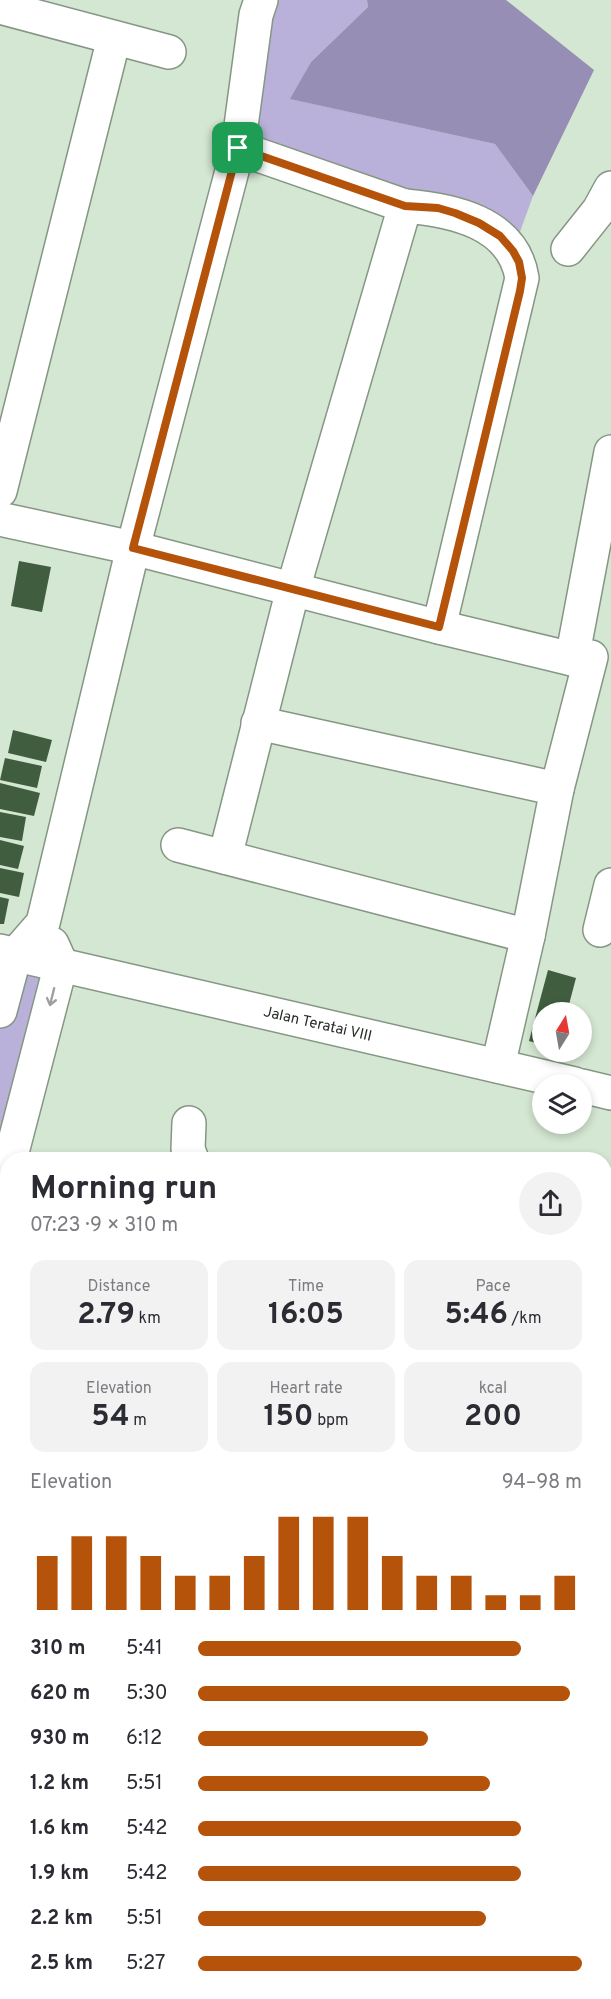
<!DOCTYPE html>
<meta charset="utf-8">
<style>
:root{--surface:#fff;--page:#f2f2f3;--text:#2b2b33;--muted:#7c7c81;--accent:#b45309}
body{margin:0;font-family:Overpass,sans-serif;background:var(--page);color:var(--text);height:100vh;display:flex;flex-direction:column;font-size:22px;white-space:nowrap}
*{box-sizing:border-box;margin:0}
p{font-size:20px;color:var(--muted)}
.icon{flex:none;width:33px;height:33px;fill:none;stroke:currentColor;stroke-width:2;stroke-linecap:round;stroke-linejoin:round}
.map{position:relative;flex:1;overflow:hidden}
.sheet{position:absolute;left:0px;top:1152px;width:612px;height:848px;display:flex;flex-direction:column;background:var(--surface);border-radius:24px 24px 0 0;box-shadow:0 3px 9px #0003}
.sheet>*{flex:none}
.needle{width:39px;rotate:11deg}
.tools{position:absolute;left:532px;top:1002px;display:grid;gap:12px}
.tools a{display:grid;place-items:center;width:60px;height:60px;border-radius:50%;background:var(--surface);box-shadow:0 3px 9px #0003;font-size:30px}
.pin{position:absolute;display:grid;place-items:center;width:51px;height:51px;color:#fff;margin:-26px;border-radius:12px;box-shadow:0 3px 9px #0006}
.round{display:grid;place-items:center;flex:none;width:63px;height:63px;border-radius:32px;background:var(--page)}
.headline{display:flex;align-items:center;justify-content:space-between;height:102px;padding:0 30px}
h1{font-size:33px;font-weight:700;line-height:45px}
.metrics{display:grid;grid-template-columns:repeat(3,1fr);gap:9px;height:102px;padding:6px 30px}
.metrics div{display:grid;align-content:center;border-radius:15px;background:var(--page);text-align:center}
.metrics b{font-size:30px;font-weight:700}
.metrics small{font-size:16px;font-weight:400}
.metrics p{font-size:16px}
.chart{height:168px;padding:12px 30px}
.chart p{display:flex;justify-content:space-between}
.chart svg{width:100%;height:108px;margin-top:6px;stroke:var(--accent);stroke-width:6}
ul{padding:0 30px;list-style:none;font-size:20px}
li{display:grid;grid-template-columns:96px 72px 1fr;align-items:center;height:45px}
li i{height:15px;border-radius:8px;background:var(--accent)}
.map>svg:first-child{display:block}
</style>
<div class="map">
<svg width="611" height="1999" viewBox="0 0 611 1999">
<rect width="100%" height="100%" fill="#d4e7d2"/>
<path fill="#b9b1d9" d="M261 0H367L368 7 311 62 291 99 495 144 533 196 513 251 238 148Z
M15 955 61 964 0 1200V1011Z"/>
<path fill="#968eb5" d="M367 0H506L594 70 533 196 495 144 290 99 311 62 368 7Z"/>
<g fill="none" stroke-linecap="round" stroke-linejoin="round">
<path stroke="#968eb5" stroke-width="54" d="M604 1861 611 1860
M0 1933 8 1932"/>
</g>
<path fill="#405d3f" d="M19 561 51 567 42 612 11 606Z
M13 730 52 740 46 762 8 753Z
M5 758 42 766 37 788 0 780Z
M0 783 40 793 34 816 0 809Z
M0 812 26 817 22 841 0 837Z
M0 840 24 846 18 869 0 865Z
M0 868 24 873 19 897 0 893Z
M0 897 9 899 4 924H0Z
M548 970 576 978 567 1012H543V1045L529 1041Z
M604 1266 611 1268V1314L604 1313Z
M604 1409 611 1411V1461L604 1459Z
M0 1486 8 1488V1498L1 1523Z
M604 1621 611 1622V1680L604 1679Z
M604 1731H611V1771H604Z
M604 1877H608L606 1930H604Z
M611 1989V1999H581L582 1992H604Z"/>
<g fill="none" stroke-linecap="round" stroke-linejoin="round">
<g stroke="#859784" stroke-width="36">
<g id="minor">
<path d="M0 7 169 52"/>
<path d="M238 148 405 206"/>
<path d="M568 249 599 210 611 188"/>
<path d="M0 491 114 38"/>
<path d="M0 519 133 548 439 627 572 659 591 657 557 789 528 936 498 1066"/>
<path d="M572 659 611 452"/>
<path d="M258 723 557 789"/>
<path d="M178 845 528 936"/>
<path d="M225 857 293 589 405 206C452 210 513 222 522 278L439 627"/>
<path d="M600 930 611 885"/>
<path id="s1" d="M0 951 575 1084"/>
<path d="M0 1011 15 955 43 923 133 548 238 148 256 15 261 0"/>
<path d="M582 1086 611 1093"/>
<path d="M189 1123 188 1149 192 1160"/>
<path d="M10 1160 61 964 52 944"/>
<path d="M0 1200 8 1171"/>
<path d="M604 1246 611 1247"/>
<path d="M0 1347 8 1349"/>
<path d="M604 1381 611 1382"/>
<path d="M0 1430 8 1432"/>
<path d="M604 1532 611 1534"/>
<path d="M604 1689 611 1690"/>
<path d="M604 1978H611"/>
<path d="M176 1999 235 1992"/>
<path d="M356 1999 358 1992"/>
</g>
</g>
<g stroke="#859784" stroke-width="36">
<path id="tertiary" d="M604 1803 611 1801
M0 1868H8"/>
</g>
<use href="#minor" stroke="#fff" stroke-width="33"/>
<use href="#tertiary" stroke="#fff" stroke-width="33"/>
</g>
<defs><path id="oneway-shaft" d="M-6 0H5M1.5-3L5.5 0L1.5 3" fill="none" stroke-width="1.6" stroke-linecap="round" stroke-linejoin="round" transform="scale(1.5)"/></defs>
<use stroke="#9da09d" href="#oneway-shaft" transform="translate(52 997) rotate(104)"/>
<g fill="none" stroke-linecap="round" stroke-linejoin="round">
<g stroke="#fff" stroke-width="12">
<path id="route" d="M238 148 405 206 438 208 455 213 479 223 500 236 513 251 519 262 522 278 520 291 439 627 133 548Z"/>
</g>
<use href="#route" stroke="#b45309" stroke-width="8"/>
</g>
<g text-anchor="middle" dominant-baseline="central" stroke-width="6" stroke-linejoin="round" paint-order="stroke">
<g font-size="15" fill="#262d25" stroke="#fff">
<text stroke="none"><textPath href="#s1" startOffset="326">Jalan Teratai VIII</textPath></text>
</g>
</g>
</svg>
<div class="tools">
<a><svg class="needle" viewBox="-14 -14 28 28"><path d="M0-13l5 13h-10z" fill="#e53935"/><path d="M0 13l5-13h-10z" fill="#7c7c81"/></svg></a>
<a><svg class="icon" aria-label="layers" viewBox="0 0 24 24"><path d="M12 4l9 5-9 5-9-5zM3 14l9 5 9-5"/></svg></a>
</div>
<div class="pin" style="left:238px;top:148px;background:#1e9e55"><svg class="icon" aria-label="arrive" viewBox="0 0 24 24"><path d="M6 21V4h12l-3 4 3 4H6"/></svg></div>
<section class="sheet">
<div class="headline"><div><h1>Morning run</h1><p>07:23 · 9 × 310 m</p></div><a class="round"><svg class="icon" aria-label="share" viewBox="0 0 24 24"><path d="M12 15V3M7 8l5-5 5 5M5 13v7h14v-7"/></svg></a></div>
<div class="metrics">
<div><p>Distance</p><b>2.79<small> km</small></b></div>
<div><p>Time</p><b>16:05</b></div>
<div><p>Pace</p><b>5:46<small> /km</small></b></div>
</div>
<div class="metrics">
<div><p>Elevation</p><b>54<small> m</small></b></div>
<div><p>Heart rate</p><b>150<small> bpm</small></b></div>
<div><p>kcal</p><b>200</b></div>
</div>
<div class="chart"><p><span>Elevation</span>94–98 m</p>
<svg viewBox="0 0 160 44" preserveAspectRatio="none"><path d="M5 44V22M15 44V14M25 44V14M35 44V22M45 44V30M55 44V30M65 44V22M75 44V6M85 44V6M95 44V6M105 44V22M115 44V30M125 44V30M135 44V38M145 44V38M155 44V30"/></svg>
</div>
<ul>
<li><b>310 m</b>5:41<i style="width:84%"></i></li>
<li><b>620 m</b>5:30<i style="width:97%"></i></li>
<li><b>930 m</b>6:12<i style="width:60%"></i></li>
<li><b>1.2 km</b>5:51<i style="width:76%"></i></li>
<li><b>1.6 km</b>5:42<i style="width:84%"></i></li>
<li><b>1.9 km</b>5:42<i style="width:84%"></i></li>
<li><b>2.2 km</b>5:51<i style="width:75%"></i></li>
<li><b>2.5 km</b>5:27<i style="width:100%"></i></li>
</ul>
</section>
</div>
